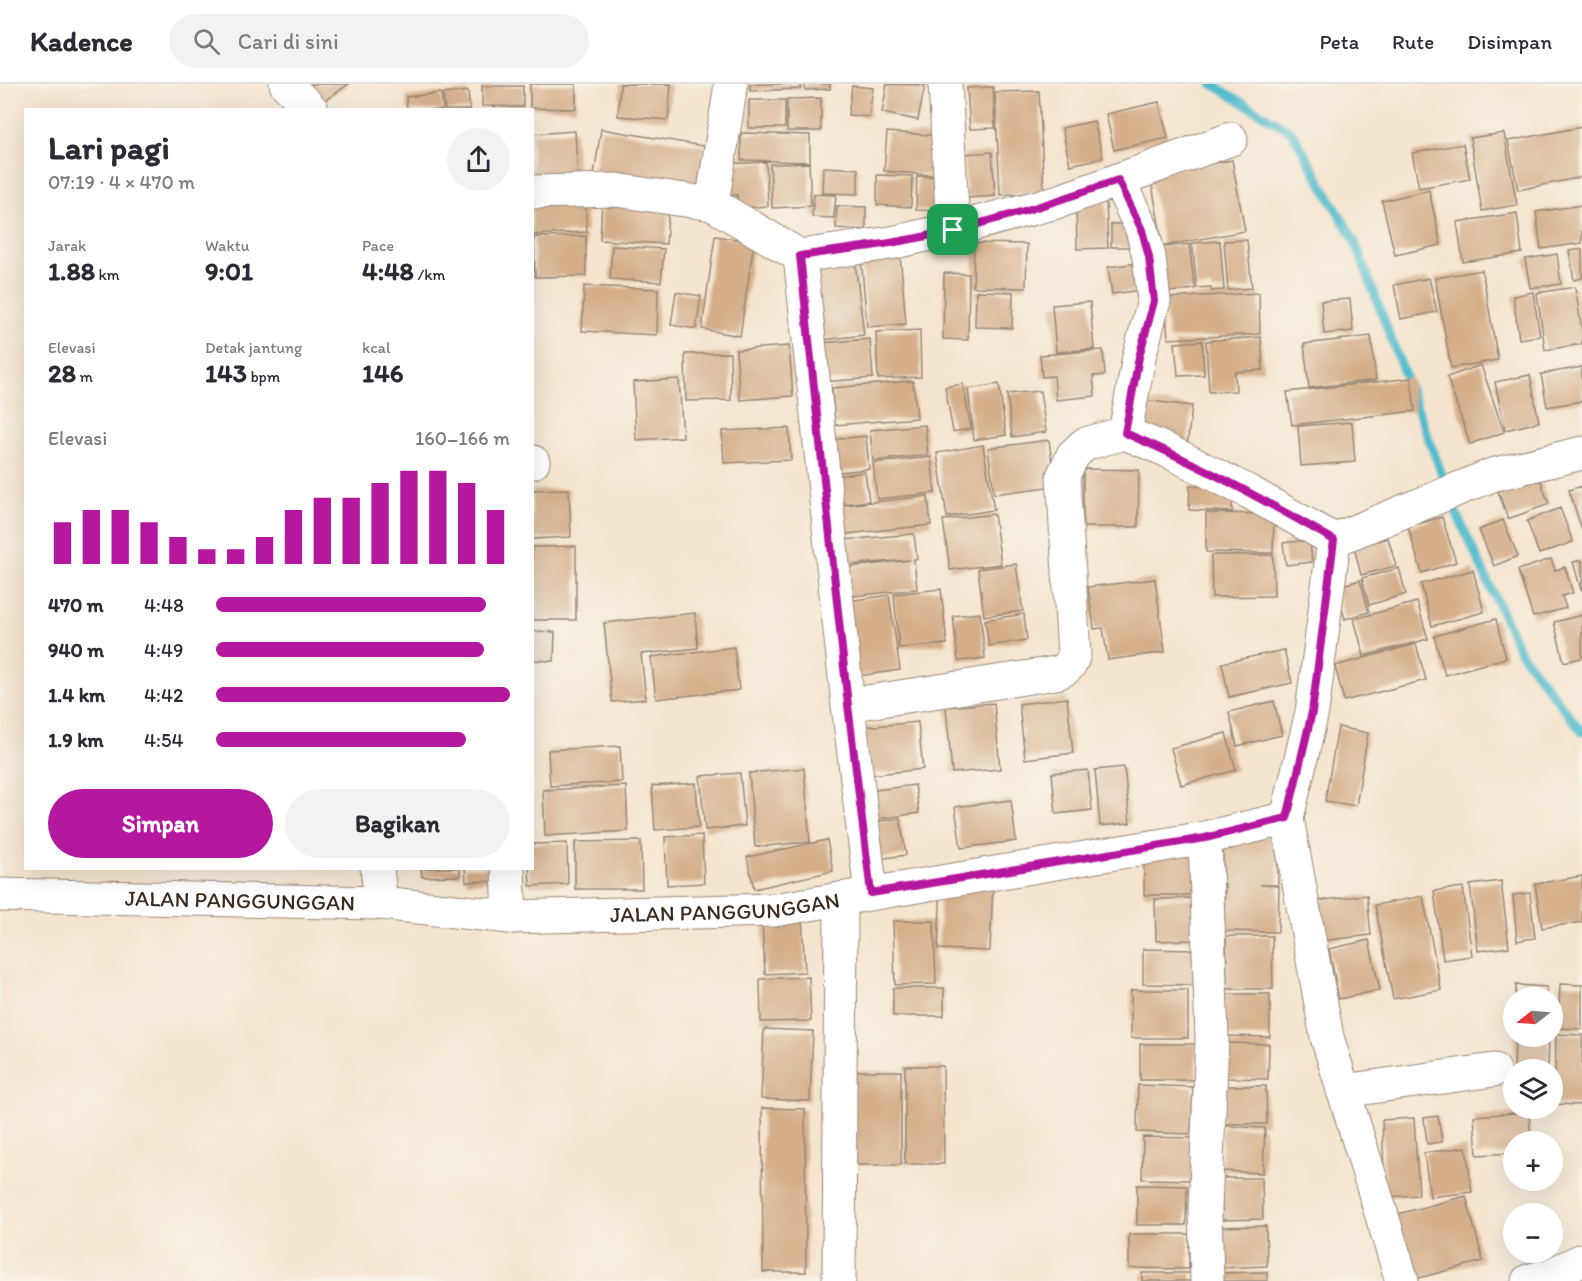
<!DOCTYPE html>
<html lang="id">
<meta charset="utf-8">
<style>
:root{--surface:#fff;--page:#f2f2f3;--text:#2b2b33;--muted:#7c7c81;--line:#e1e1e2;--accent:#b5179e}
body{margin:0;font-family:Itim,sans-serif;background:var(--page);color:var(--text);height:100vh;display:flex;flex-direction:column;font-size:22px;white-space:nowrap}
*{box-sizing:border-box;margin:0}
p{font-size:20px;color:var(--muted)}
.icon{flex:none;width:33px;height:33px;fill:none;stroke:currentColor;stroke-width:2;stroke-linecap:round;stroke-linejoin:round}
.map{position:relative;flex:1;overflow:hidden}
.details{position:absolute;left:24px;top:24px;width:510px;height:762px;display:flex;flex-direction:column;background:var(--surface);border-radius:0px;box-shadow:0 6px 24px #0002}
.details>*{flex:none}
.needle{width:39px;rotate:253deg}
.fabs{position:absolute;left:1503px;top:903px;display:grid;gap:12px}
.fabs a{display:grid;place-items:center;width:60px;height:60px;border-radius:50%;background:var(--surface);box-shadow:0 6px 24px #0002;font-size:30px}
.pin{position:absolute;display:grid;place-items:center;width:51px;height:51px;color:#fff;margin:-26px;border-radius:12px;box-shadow:0 3px 9px #0006}
.round{display:grid;place-items:center;flex:none;width:63px;height:63px;border-radius:32px;background:var(--page)}
.head{display:flex;align-items:center;justify-content:space-between;height:102px;padding:0 24px}
h1{font-size:33px;font-weight:800;line-height:45px}
.metrics{display:grid;grid-template-columns:repeat(3,1fr);gap:9px;height:102px;padding:6px 24px}
.metrics div{display:grid;align-content:center}
.metrics b{font-size:26px;font-weight:800}
.metrics small{font-size:16px;font-weight:400}
.metrics p{font-size:16px}
.chart{height:168px;padding:12px 24px}
.chart p{display:flex;justify-content:space-between}
.chart svg{width:100%;height:108px;margin-top:6px;stroke:var(--accent);stroke-width:6}
.primary-button{display:flex;gap:12px;margin-top:auto;padding:12px 24px}
.primary-button a{flex:1;height:69px;border-radius:36px;background:var(--accent);color:#fff;font-size:24px;font-weight:800;line-height:69px;text-align:center}
.primary-button a+a{background:var(--page);color:var(--text)}
ul{padding:0 24px;list-style:none;font-size:20px}
li{display:grid;grid-template-columns:96px 72px 1fr;align-items:center;height:45px}
li i{height:15px;border-radius:8px;background:var(--accent)}
header{display:flex;align-items:center;gap:36px;box-sizing:border-box;height:84px;padding:0 30px;background:var(--surface);border-bottom:2px solid var(--line)}
header strong{font-size:28px}
nav{display:flex;gap:33px;margin-inline-start:auto;font-size:21px}
.search{width:420px;height:54px;background:var(--page);display:flex;align-items:center;gap:15px;box-sizing:border-box;padding:0 21px;border-radius:33px;color:var(--muted);font-size:22px}
.map>svg:first-child{display:block}
</style>
<header>
<strong>Kadence</strong>
<div class="search"><svg class="icon" aria-label="search" viewBox="0 0 24 24"><circle cx="10" cy="10" r="6"/><path d="M15 15l6 6"/></svg>Cari di sini</div>
<nav><a>Peta</a><a>Rute</a><a>Disimpan</a></nav>
</header>
<div class="map">
<svg width="1582" height="1197" viewBox="0 0 1582 1197">
<rect width="100%" height="100%" fill="#f7f3e8"/>
<filter id="ink" filterUnits="userSpaceOnUse"><feTurbulence type="fractalNoise" baseFrequency=".0167" numOctaves="2"/><feDisplacementMap in="SourceGraphic" scale="12" xChannelSelector="R" yChannelSelector="G"/><feConvolveMatrix kernelMatrix="1 2 1 2 8 2 1 2 1" color-interpolation-filters="sRGB"/></filter>
<filter id="wash" filterUnits="userSpaceOnUse"><feTurbulence type="fractalNoise" baseFrequency=".008" numOctaves="4" result="noise"/><feDisplacementMap in="SourceGraphic" scale="24" xChannelSelector="R" yChannelSelector="G"/><feGaussianBlur stdDeviation="1.35" result="paint"/><feColorMatrix in="noise" values="0 0 0 0 0 0 0 0 0 0 0 0 0 0 0 0 0 1.4 0 .05"/><feComposite in="paint" operator="in"/></filter>
<g filter="url(#wash)">
<rect width="100%" height="100%" fill="#f5e4ce"/>
<g fill="none" stroke-linecap="round" stroke-linejoin="round">
<path stroke="#50bbcc" stroke-width="9" d="M1212 0 1292 48 1355 158 1456 428 1520 568 1582 648"/>
</g>
<g id="blocks">
<path fill="#d5af8a" d="M304 0H349L318 21Z
M530 0H576V25L530 24Z
M620 0H671L668 36 618 32Z
M750 0H801V5L750 7Z
M805 0H830V5L805 6Z
M887 0 925 1 918 36 882 29Z
M482 2H523V23L482 22Z
M852 2 873 4 869 33 848 31Z
M993 3 995 44 970 45 967 4Z
M468 7 470 26H445L443 10Z
M1039 7 1044 109 1000 111 995 8Z
M441 9 443 26H407L406 13Z
M821 14V47H787V15Z
M749 16H785V44H749Z
M1159 18 1168 54 1114 66 1106 30Z
M1094 37 1103 74 1070 81 1062 44Z
M1582 43V93L1518 106 1508 57Z
M601 45 704 62 697 108 594 91Z
M575 47 578 98 532 101V50Z
M887 48 944 52 941 92 884 87Z
M741 49 810 51V78L741 76Z
M1504 49 1517 121 1482 127 1470 54Z
M1463 60 1470 95 1419 104 1412 69Z
M992 68 995 112 967 114 963 70Z
M1232 76 1245 147 1163 162 1150 90Z
M766 78 768 122 738 124 737 111 723 112 722 80Z
M809 79 811 122 772 124 770 80Z
M823 83 858 85V110L822 109Z
M877 91 912 92 911 123 877 121Z
M917 92 942 93 941 127 916 126Z
M1429 106 1441 161 1395 171 1382 117Z
M814 110 836 111 834 134 812 133Z
M585 113 587 148 532 151V115Z
M602 116 669 120 666 160 600 156Z
M1106 118 1108 164 1077 165 1076 119Z
M1582 121V159L1541 165 1536 128Z
M837 122 866 123V146L836 144Z
M1517 129 1522 169 1463 178 1457 138Z
M1137 139V163H1111V140Z
M586 152V192L535 193 534 153Z
M715 152 754 158 740 252 702 245Z
M1247 156 1252 204 1228 206 1224 157Z
M1220 157 1224 206 1211 207V203L1197 204 1192 159Z
M974 159 1027 160 1026 204 973 203Z
M1189 160 1195 205 1161 209 1155 164Z
M612 162 664 165 661 198 610 195Z
M1582 165V194L1574 196 1569 167Z
M900 169 906 240 867 243 861 172Z
M1557 170 1561 200 1530 204 1525 175Z
M855 177 864 251 822 256 813 182Z
M1139 179 1142 206 1112 210 1108 183Z
M1482 186 1498 276 1451 284 1435 194Z
M944 189 969 190 968 256 943 255Z
M1429 194 1437 228 1401 235 1394 201Z
M584 202 658 205 657 251 582 247Z
M1575 203 1582 247V260L1545 266 1537 209Z
M976 207 1013 208 1012 244 975 243Z
M676 208 701 212 696 245 671 241Z
M1533 208 1540 252 1519 255 1513 212Z
M1259 209 1260 250 1168 255 1165 214Z
M1350 215 1353 247 1324 250 1321 217Z
M1090 218 1094 265 1056 268 1052 221Z
M920 246 921 293 878 295 876 248Z
M1371 252 1376 296 1309 304 1304 260Z
M1261 253 1263 286 1235 288 1236 307 1209 308 1206 257Z
M870 255 873 294 822 298 820 259Z
M1202 257 1204 291 1178 292 1175 259Z
M789 262 793 312 740 316 736 266Z
M1103 266 1105 291 1093 292 1095 312 1056 316 1054 292 1042 293 1040 271Z
M730 269 731 316 686 317 685 270Z
M1481 281 1504 348 1470 360 1447 293Z
M1582 283V317L1547 323 1541 290Z
M1530 291 1539 338 1505 346 1495 298Z
M1411 294 1415 327 1292 341 1287 308Z
M679 295 683 353 636 356 633 298Z
M913 297 917 334 835 341 832 304Z
M963 300 971 345 953 348 945 303Z
M999 300 1006 351 974 356 968 305Z
M1040 307 1046 348 1012 353 1007 310Z
M1143 316 1192 322 1187 362 1140 348Z
M1352 338 1355 378 1301 382 1298 342Z
M925 341 928 371 873 377 870 346Z
M789 344 791 376 724 379 722 347Z
M866 352 869 385 830 389 827 356Z
M1049 356 1055 402 994 410 988 364Z
M983 361 994 426 947 433 937 369Z
M931 373 935 409 877 415 873 379Z
M1083 385 1139 386 1138 443H1083Z
M865 388 869 417 833 421 829 393Z
M1539 392 1549 420 1508 435 1498 407Z
M1190 402 1232 404V428L1189 426Z
M1582 402V446L1569 406Z
M569 405 571 453 532 455V406Z
M928 412 931 441 837 451 835 422Z
M1560 424 1573 458 1539 470 1527 437Z
M1206 429 1274 430 1273 469 1206 468Z
M994 430 1001 480 950 486 943 436Z
M1442 433 1456 478 1422 489 1408 443Z
M1503 436 1518 472 1494 482 1479 446Z
M914 450 917 475H914L917 505 845 513 841 484 910 476 846 481 844 456Z
M1388 454 1396 482 1361 491 1354 463Z
M1310 456 1312 478 1286 481 1283 459Z
M576 462V536H532V463Z
M1211 471H1273L1274 512 1212 513Z
M1551 475 1555 486 1565 483 1573 509 1562 512 1566 524 1533 533 1518 486Z
M1582 476V506H1581L1573 478Z
M1016 480 1023 527 984 532 978 485Z
M1399 484 1406 510 1369 521 1362 494Z
M1473 486 1484 528 1432 542 1421 500Z
M1155 495 1165 568 1108 576 1103 544 1094 545 1088 503Z
M1360 496 1369 528 1345 535 1336 503Z
M941 505 947 560 899 564 894 510Z
M889 511 900 586 852 593 841 518Z
M1417 518 1428 555 1364 572 1354 535Z
M695 529 698 564 641 570 646 615 612 618 604 539Z
M980 529 985 574 958 577 953 532Z
M1024 530 1027 556 989 562 985 536Z
M1582 531V574L1564 578 1554 538Z
M1496 535 1506 574 1445 591 1434 552Z
M532 547 555 548 554 577 532 576Z
M1416 560 1426 596 1344 617 1335 582Z
M734 563 739 606 656 615 651 573Z
M1284 566 1292 599 1229 613 1222 579Z
M1067 614 1073 669 1025 675 1019 620Z
M1274 617 1282 651 1237 662 1229 628Z
M994 619 1000 685 952 689 946 623Z
M918 638 923 685 869 691 864 643Z
M1338 643 1368 649 1356 722 1325 717Z
M1226 649 1236 686 1181 701 1171 664Z
M620 662 622 698 550 702 548 666Z
M1124 683 1130 739 1100 742 1095 686Z
M804 684 810 758 755 763 749 689Z
M1088 686 1092 726 1056 730 1052 689Z
M740 689 745 742 705 746 700 692Z
M696 699 699 743 655 746 652 702Z
M915 701 919 729 863 737 859 708Z
M626 702 628 747 545 752 543 706Z
M1011 716 1016 757 961 764 955 723Z
M900 734 906 771 872 776 867 739Z
M702 751 704 799 667 801 665 753Z
M1223 752H1277L1278 801H1260L1279 802 1278 848 1223 847 1225 800H1223Z
M827 756 833 787 754 805 747 773Z
M641 757 642 805H575V758Z
M567 759 568 800 530 802 529 784H532V760Z
M1144 766H1202V811H1144Z
M421 784H460V792L422 793Z
M465 784H501L502 797 466 798Z
M1582 792V838L1542 844 1535 800Z
M1501 797 1509 863 1478 867 1470 801Z
M941 800 993 802 990 867 938 865Z
M1463 803 1472 872 1443 876 1434 807Z
M1530 809 1535 854 1517 857 1513 811Z
M1367 811 1371 851 1312 858 1307 818Z
M1423 812 1441 906 1393 915 1375 821Z
M1193 814 1195 856 1156 857 1155 815Z
M802 835 805 888 765 890 762 837Z
M893 837H934L936 900 895 901Z
M1226 852H1272L1273 905H1227Z
M1369 856 1380 906 1339 915 1329 865Z
M1143 865 1196 866 1195 901 1143 900Z
M809 893 811 937 761 938 760 895Z
M1560 900 1582 901V945L1558 944Z
M1516 901 1547 903 1546 914H1516Z
M893 904H944V932H893Z
M1131 906H1188V954H1131Z
M1224 910H1270V953L1224 952Z
M764 945 813 947 810 1017 761 1015Z
M1556 950 1582 951V1021L1554 1020Z
M1515 952 1549 953 1548 986H1514Z
M1227 959 1269 960 1268 995 1226 994Z
M1140 960H1196V996H1140Z
M905 982H943L944 1080H905Z
M850 987H901V1081H850Z
M1138 1001 1193 1003 1191 1050 1137 1048Z
M1221 1002H1266L1267 1040H1222Z
M762 1024 805 1025 806 1188H763Z
M1529 1028 1531 1058H1514V1069L1477 1071 1474 1032Z
M1438 1032 1442 1058 1427 1060 1424 1034Z
M1414 1034 1419 1111 1385 1113 1382 1036Z
M1222 1042 1265 1044 1263 1089 1221 1087Z
M1143 1053 1194 1054 1193 1096 1142 1095Z
M1466 1063 1472 1108 1430 1113 1424 1069Z
M1222 1094H1262L1263 1135 1222 1136Z
M1137 1101 1187 1102 1186 1141H1137Z
M1466 1112 1483 1177 1411 1196 1394 1131Z
M1266 1142 1267 1182 1221 1184 1219 1143Z
M1129 1150H1189V1185L1129 1184Z
M1267 1188V1197H1218L1217 1189Z
M1142 1189H1191V1197H1142Z"/>
</g>
</g>
<g filter="url(#ink)">
<use href="#blocks" fill-opacity="0" stroke="#988776" stroke-width="1.5"/>
<g fill="none" stroke-linecap="round" stroke-linejoin="round">
<g stroke="#988776" stroke-width="35">
<g id="minor">
<path d="M286 0 312 26"/>
<path d="M731 0 712 120 800 172 848 621 871 809"/>
<path d="M945 0 953 146"/>
<path d="M1118 96 1142 145 1149 173 1154 217 1139 273 1125 349"/>
<path d="M532 108 616 106 712 120"/>
<path d="M800 172 891 159 962 143 1060 117 1231 55"/>
<path d="M532 378H533"/>
<path d="M848 621 1056 589C1066 586 1071 582 1074 570L1063 392 1073 371 1085 360 1125 349 1166 366 1249 408 1334 456"/>
<path d="M1205 754 1212 955 1205 1125 1207 1197"/>
<path d="M377 784 381 819"/>
<path d="M508 784 510 833"/>
<path id="s1" d="M0 811 381 819 510 833 774 826 1205 754 1287 734"/>
<path d="M1343 1007 1494 986"/>
<path d="M839 1197 841 815"/>
<path d="M1402 1197 1327 953 1287 734 1312 628 1334 456 1492 391 1582 369"/>
<path d="M1528 1197 1550 1191 1582 1176"/>
</g>
</g>
<use href="#minor" stroke="#fff" stroke-width="33"/>
</g>
</g>
<g fill="none" stroke-linecap="round" stroke-linejoin="round" filter="url(#ink)">
<g stroke="#fff" stroke-width="12">
<path id="route" d="M1118 96 1142 146 1149 173 1154 217 1139 273 1125 349C1197 379 1266 417 1334 456L1312 628 1287 734 1205 754 871 809 848 621 800 172C830 167 860 164 890 159 968 146 1044 122 1118 96Z"/>
</g>
<use href="#route" stroke="#b5179e" stroke-width="8"/>
</g>
<g text-anchor="middle" dominant-baseline="central" stroke-width="6" stroke-linejoin="round" paint-order="stroke">
<g font-size="22" fill="#3b2a1e" stroke="#f7f3e8">
<text stroke="none"><textPath href="#s1" startOffset="240">JALAN PANGGUNGGAN</textPath></text>
<text stroke="none"><textPath href="#s1" startOffset="726">JALAN PANGGUNGGAN</textPath></text>
</g>
</g>
</svg>
<div class="fabs">
<a><svg class="needle" viewBox="-14 -14 28 28"><path d="M0-13l5 13h-10z" fill="#e53935"/><path d="M0 13l5-13h-10z" fill="#7c7c81"/></svg></a>
<a><svg class="icon" aria-label="layers" viewBox="0 0 24 24"><path d="M12 4l9 5-9 5-9-5zM3 14l9 5 9-5"/></svg></a>
<a>+</a>
<a>−</a>
</div>
<div class="pin" style="left:953px;top:146px;background:#1e9e55"><svg class="icon" aria-label="arrive" viewBox="0 0 24 24"><path d="M6 21V4h12l-3 4 3 4H6"/></svg></div>
<section class="details">
<div class="head"><div><h1>Lari pagi</h1><p>07:19 · 4 × 470 m</p></div><a class="round"><svg class="icon" aria-label="share" viewBox="0 0 24 24"><path d="M12 15V3M7 8l5-5 5 5M5 13v7h14v-7"/></svg></a></div>
<div class="metrics">
<div><p>Jarak</p><b>1.88<small> km</small></b></div>
<div><p>Waktu</p><b>9:01</b></div>
<div><p>Pace</p><b>4:48<small> /km</small></b></div>
</div>
<div class="metrics">
<div><p>Elevasi</p><b>28<small> m</small></b></div>
<div><p>Detak jantung</p><b>143<small> bpm</small></b></div>
<div><p>kcal</p><b>146</b></div>
</div>
<div class="chart"><p><span>Elevasi</span>160–166 m</p>
<svg viewBox="0 0 160 44" preserveAspectRatio="none"><path d="M5 44V27M15 44V22M25 44V22M35 44V27M45 44V33M55 44V38M65 44V38M75 44V33M85 44V22M95 44V17M105 44V17M115 44V11M125 44V6M135 44V6M145 44V11M155 44V22"/></svg>
</div>
<ul>
<li><b>470 m</b>4:48<i style="width:92%"></i></li>
<li><b>940 m</b>4:49<i style="width:91%"></i></li>
<li><b>1.4 km</b>4:42<i style="width:100%"></i></li>
<li><b>1.9 km</b>4:54<i style="width:85%"></i></li>
</ul>
<div class="primary-button"><a>Simpan</a><a>Bagikan</a></div>
</section>
</div>
